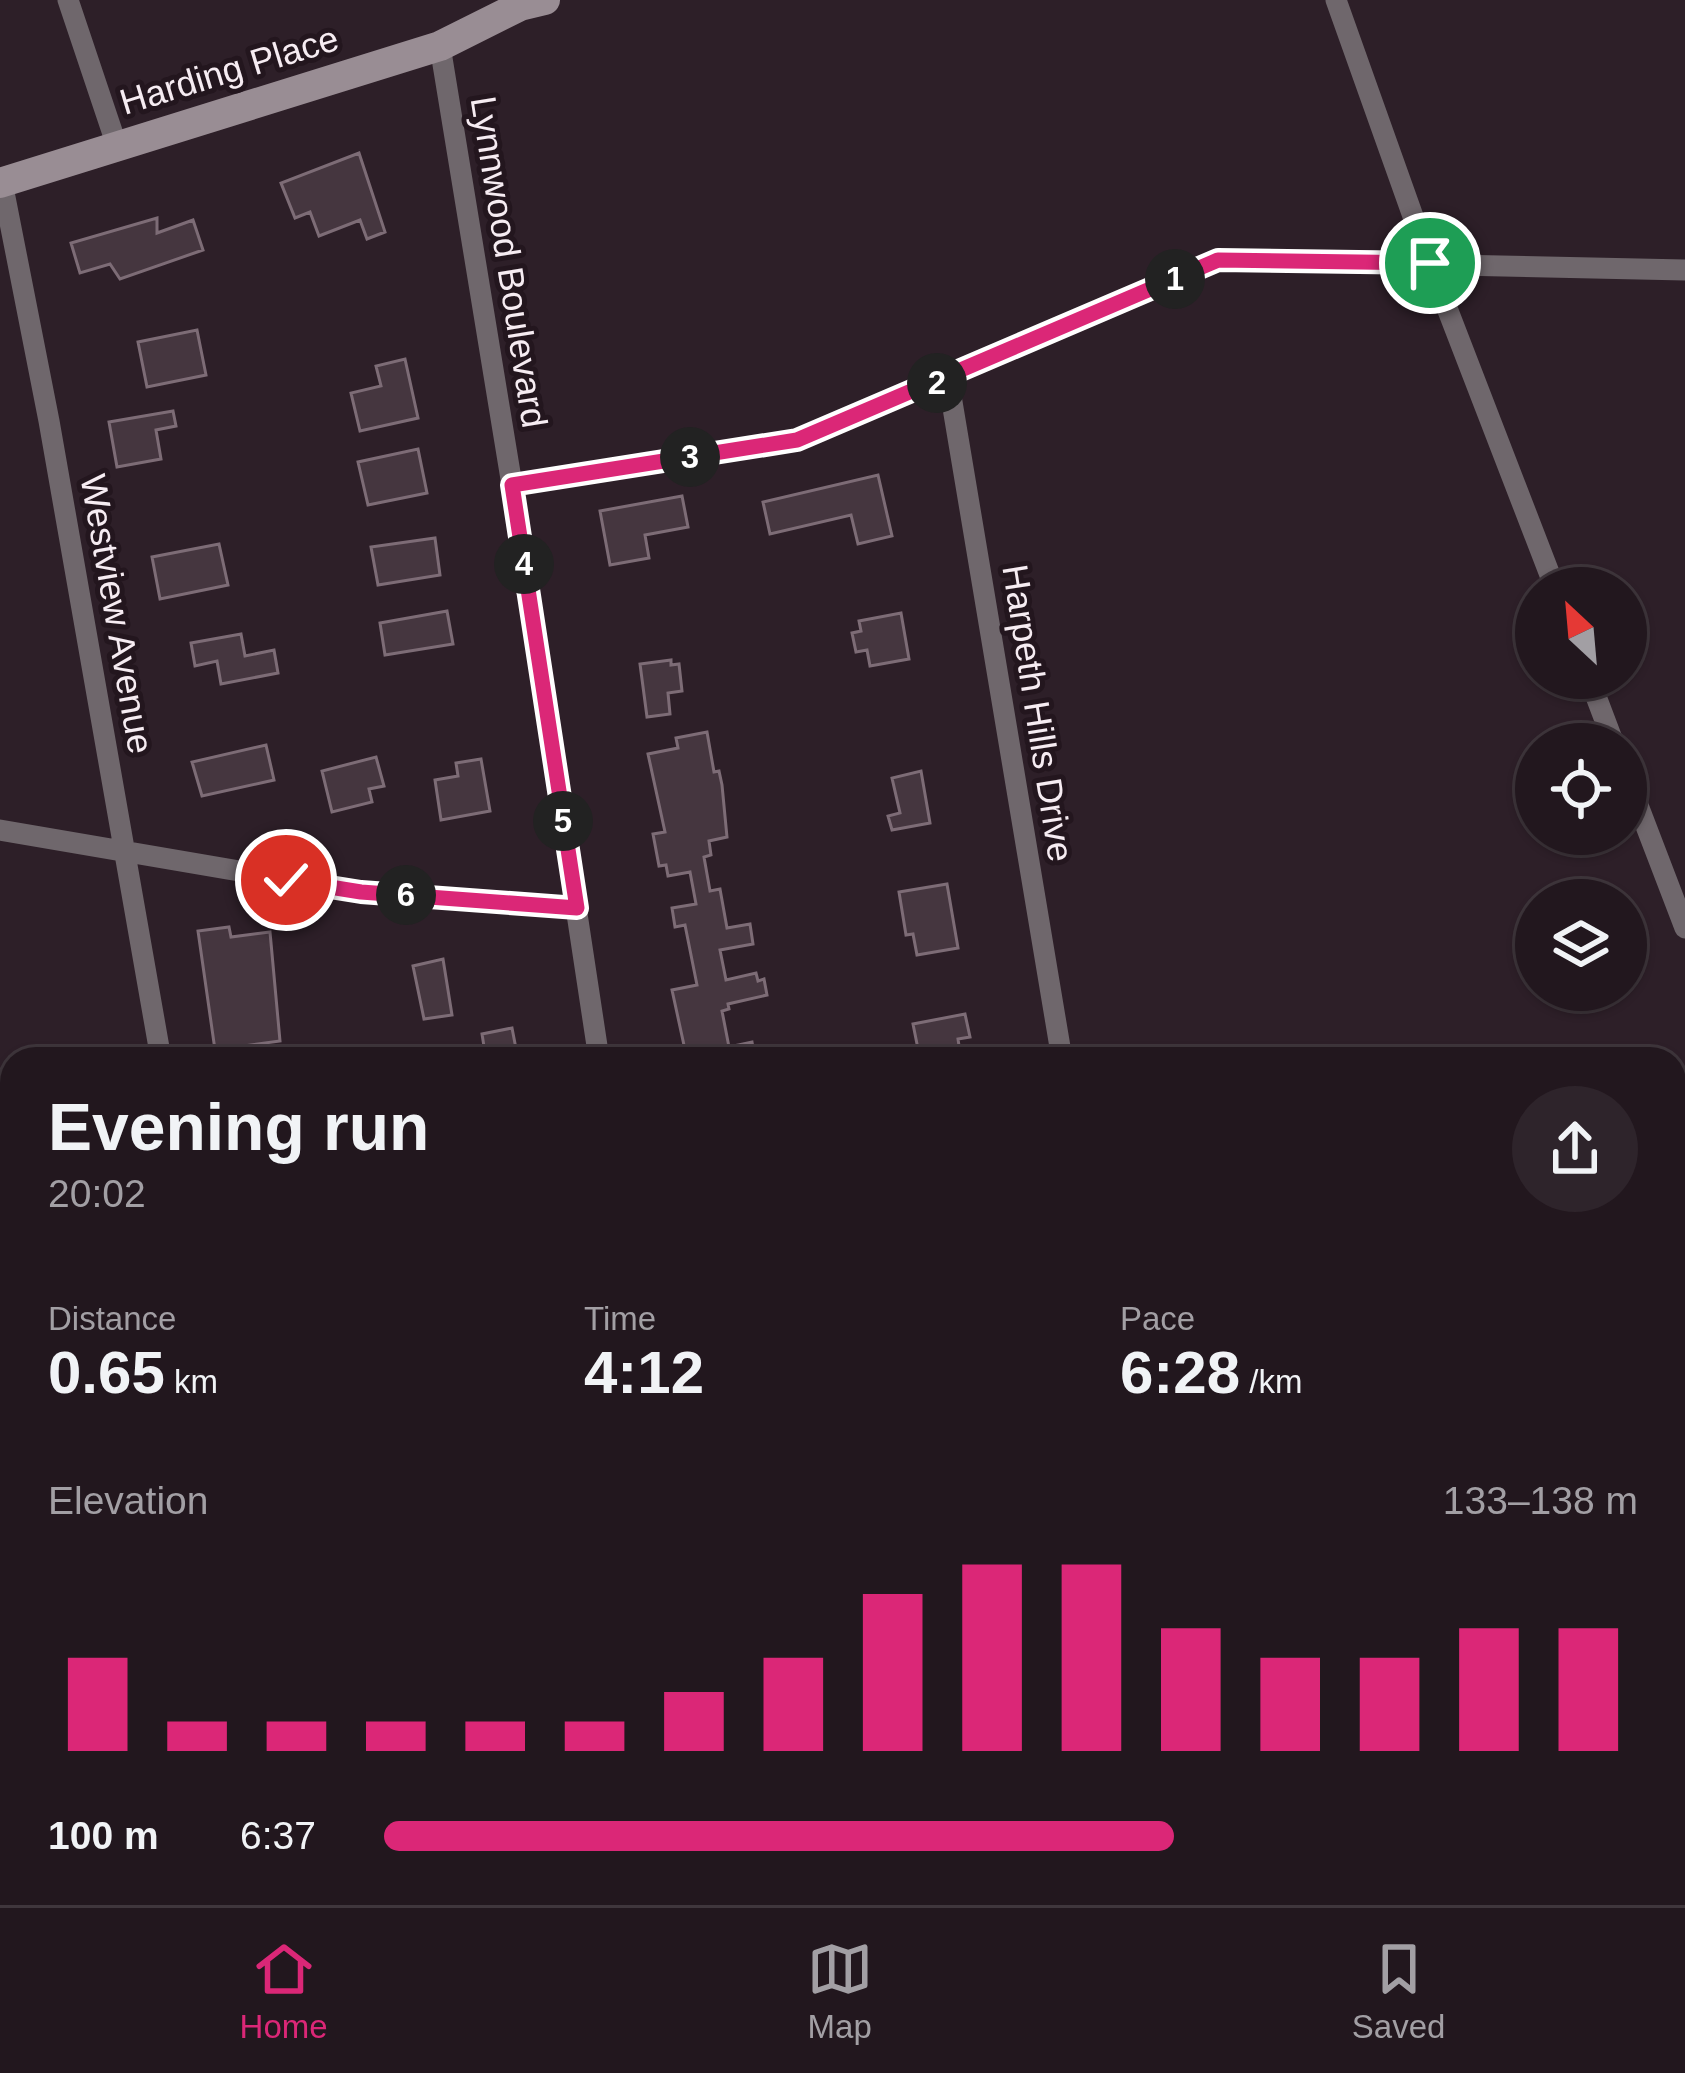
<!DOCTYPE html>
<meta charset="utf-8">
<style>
:root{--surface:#22171e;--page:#2e242b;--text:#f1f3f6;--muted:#a29fa4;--line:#3f363c;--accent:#db2777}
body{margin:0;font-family:Arial,sans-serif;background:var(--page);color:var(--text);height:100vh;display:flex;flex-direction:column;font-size:45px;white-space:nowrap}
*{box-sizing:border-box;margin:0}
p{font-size:39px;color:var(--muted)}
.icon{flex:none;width:66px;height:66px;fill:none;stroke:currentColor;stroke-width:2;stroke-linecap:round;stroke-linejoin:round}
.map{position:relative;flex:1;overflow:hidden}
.drawer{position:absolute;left:0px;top:1047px;width:1686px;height:858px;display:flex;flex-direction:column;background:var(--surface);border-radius:36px 36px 0 0;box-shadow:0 3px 9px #0004,0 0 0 3px var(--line)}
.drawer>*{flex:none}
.needle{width:78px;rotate:334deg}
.buttons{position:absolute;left:1515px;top:567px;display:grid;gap:24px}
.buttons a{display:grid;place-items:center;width:132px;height:132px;border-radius:50%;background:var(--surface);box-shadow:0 3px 9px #0004,0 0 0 3px var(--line);font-size:60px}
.pin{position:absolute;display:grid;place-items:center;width:102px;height:102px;color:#fff;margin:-51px;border:6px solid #fff;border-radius:50%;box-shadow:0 3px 12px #0007}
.km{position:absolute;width:60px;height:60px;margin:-30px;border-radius:50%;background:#222;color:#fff;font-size:33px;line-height:60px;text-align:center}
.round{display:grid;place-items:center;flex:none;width:126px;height:126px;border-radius:63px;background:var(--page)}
.head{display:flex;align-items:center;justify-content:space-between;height:204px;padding:0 48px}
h1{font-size:66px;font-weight:700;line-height:90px}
.stats{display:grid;grid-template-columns:repeat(3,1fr);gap:18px;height:204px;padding:12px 48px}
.stats div{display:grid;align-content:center}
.stats b{font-size:60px;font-weight:700}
.stats small{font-size:33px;font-weight:400}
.stats p{font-size:33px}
.chart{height:336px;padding:24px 48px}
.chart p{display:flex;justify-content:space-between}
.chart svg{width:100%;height:216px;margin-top:12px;stroke:var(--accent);stroke-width:6}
ul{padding:0 48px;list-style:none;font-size:39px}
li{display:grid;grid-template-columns:192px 144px 1fr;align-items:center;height:90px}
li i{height:30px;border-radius:15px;background:var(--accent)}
.menu{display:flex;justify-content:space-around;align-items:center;height:168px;border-top:3px solid var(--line);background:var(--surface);font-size:33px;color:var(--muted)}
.menu a{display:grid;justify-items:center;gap:6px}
.menu .selected{color:var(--accent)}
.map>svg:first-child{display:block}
</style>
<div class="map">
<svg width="1685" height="1905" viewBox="0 0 1685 1905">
<rect width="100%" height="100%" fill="#2d1f28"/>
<path fill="#45363f" stroke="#7d6c76" stroke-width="3" d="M359 153 385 232 367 239 360 220 319 236 310 212 295 218 281 183Z
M157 218V233L193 220 203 250 120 279 110 264 80 273 71 243Z
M197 330 206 375 147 387 138 342Z
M405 359 418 418 360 431 351 393 381 386 376 366Z
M173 411 176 426 156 430 161 459 117 467 109 422Z
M418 449 427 493 368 505 358 462Z
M878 475 892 536 858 544 851 515 770 534 763 502Z
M682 496 688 527 645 535 649 558 610 565 600 511Z
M435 538 440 575 378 585 371 547Z
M219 544 228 585 160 599 152 557Z
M447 611 453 644 385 655 380 623Z
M901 613 909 659 870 666 867 650 856 652 852 633 861 631 859 621Z
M241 634 245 656 274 650 278 673 221 684 217 661 195 666 191 643Z
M671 660V665L679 664 682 691 668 693 670 714 647 717 640 664Z
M707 732 714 772 719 771 722 785 727 837 709 841 711 855 704 857 710 891 720 889 727 928 750 924 753 944 720 950 726 980 756 973 758 981 764 979 767 995 728 1004 729 1009 722 1011 729 1047 752 1042 755 1059H687L672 990 697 985 685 925 675 927 672 908 696 904 690 872 668 876 666 865 659 866 653 834 665 832 648 754 678 748 676 738Z
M266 745 274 780 202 796 192 762Z
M376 757 384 786 369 789 372 802 332 812 322 771Z
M481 759 490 811 441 820 435 780 458 776 456 763Z
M921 771 930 823 892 830 888 816 900 813 892 778Z
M947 884 958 948 917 955 913 934 906 935 899 892Z
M229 927 231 937 270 932 280 1041 215 1050 198 931Z
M443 959 452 1015 424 1019 413 966Z
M965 1014 970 1037 958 1039 961 1059H920L913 1024Z
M512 1028 518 1059H486L482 1034Z"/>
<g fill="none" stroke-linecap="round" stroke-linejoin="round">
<path stroke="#6f676c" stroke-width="21" d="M68 0 117 146
M1336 0 1430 264 1555 588
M440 46 512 485 599 1059
M2 182 49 421 161 1059
M948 378 1062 1059
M512 485 797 440 1218 260 1685 270
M1589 678 1614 744
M1626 774 1685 928
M0 830 361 892 577 908
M0 1325 12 1327
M296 1893 298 1905
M729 1893 731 1905
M1201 1893 1203 1905"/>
<path stroke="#998d94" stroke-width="30" d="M0 183 440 46 520 6 545 0"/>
</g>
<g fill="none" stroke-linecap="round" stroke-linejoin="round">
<g stroke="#fff" stroke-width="24">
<path id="route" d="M286 880 361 892 577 908 512 485 797 440 1218 260 1430 263"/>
</g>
<use href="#route" stroke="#db2777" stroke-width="15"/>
</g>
<g text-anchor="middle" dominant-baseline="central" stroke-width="10" stroke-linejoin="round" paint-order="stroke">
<g font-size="36" fill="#f6ecf2" stroke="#23161e">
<text transform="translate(229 70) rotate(-17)">Harding Place</text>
<text transform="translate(509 262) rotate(81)">Lynnwood Boulevard</text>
<text transform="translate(117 614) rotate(80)">Westview Avenue</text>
<text transform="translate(1038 713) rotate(81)">Harpeth Hills Drive</text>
</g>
</g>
</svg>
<div class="buttons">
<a><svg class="needle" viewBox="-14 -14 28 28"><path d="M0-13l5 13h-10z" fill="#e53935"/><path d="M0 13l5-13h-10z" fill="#a29fa4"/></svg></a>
<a><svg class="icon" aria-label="locate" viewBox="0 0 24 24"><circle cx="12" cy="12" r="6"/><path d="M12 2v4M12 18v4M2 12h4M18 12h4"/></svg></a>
<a><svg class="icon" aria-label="layers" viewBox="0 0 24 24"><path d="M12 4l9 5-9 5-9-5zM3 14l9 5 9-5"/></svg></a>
</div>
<div class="pin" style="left:1430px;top:263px;background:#1e9e55"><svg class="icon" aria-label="arrive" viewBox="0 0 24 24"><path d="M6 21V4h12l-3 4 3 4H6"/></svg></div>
<div class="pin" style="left:286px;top:880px;background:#d93025"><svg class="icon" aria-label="check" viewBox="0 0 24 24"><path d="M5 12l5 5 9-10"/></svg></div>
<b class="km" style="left:1175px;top:279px">1</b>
<b class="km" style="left:937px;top:383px">2</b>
<b class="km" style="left:690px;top:457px">3</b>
<b class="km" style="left:524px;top:564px">4</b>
<b class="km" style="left:563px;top:821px">5</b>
<b class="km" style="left:406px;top:895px">6</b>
<section class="drawer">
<div class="head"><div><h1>Evening run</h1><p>20:02</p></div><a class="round"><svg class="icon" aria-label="share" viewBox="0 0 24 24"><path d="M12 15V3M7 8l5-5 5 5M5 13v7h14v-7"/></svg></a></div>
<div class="stats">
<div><p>Distance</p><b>0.65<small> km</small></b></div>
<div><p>Time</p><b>4:12</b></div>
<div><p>Pace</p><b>6:28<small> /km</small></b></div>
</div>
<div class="chart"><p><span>Elevation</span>133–138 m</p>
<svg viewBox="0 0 160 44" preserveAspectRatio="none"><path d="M5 44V25M15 44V38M25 44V38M35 44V38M45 44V38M55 44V38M65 44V32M75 44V25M85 44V12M95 44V6M105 44V6M115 44V19M125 44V25M135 44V25M145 44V19M155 44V19"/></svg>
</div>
<ul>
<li><b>100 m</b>6:37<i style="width:63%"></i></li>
</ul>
</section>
</div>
<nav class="menu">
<a class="selected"><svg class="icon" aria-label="home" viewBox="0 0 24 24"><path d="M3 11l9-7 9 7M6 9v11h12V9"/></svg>Home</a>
<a><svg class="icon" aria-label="map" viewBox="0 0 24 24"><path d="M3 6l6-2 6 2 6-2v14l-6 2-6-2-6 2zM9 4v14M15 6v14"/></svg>Map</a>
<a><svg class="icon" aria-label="saved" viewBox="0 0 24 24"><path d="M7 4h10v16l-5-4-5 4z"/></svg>Saved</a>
</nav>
